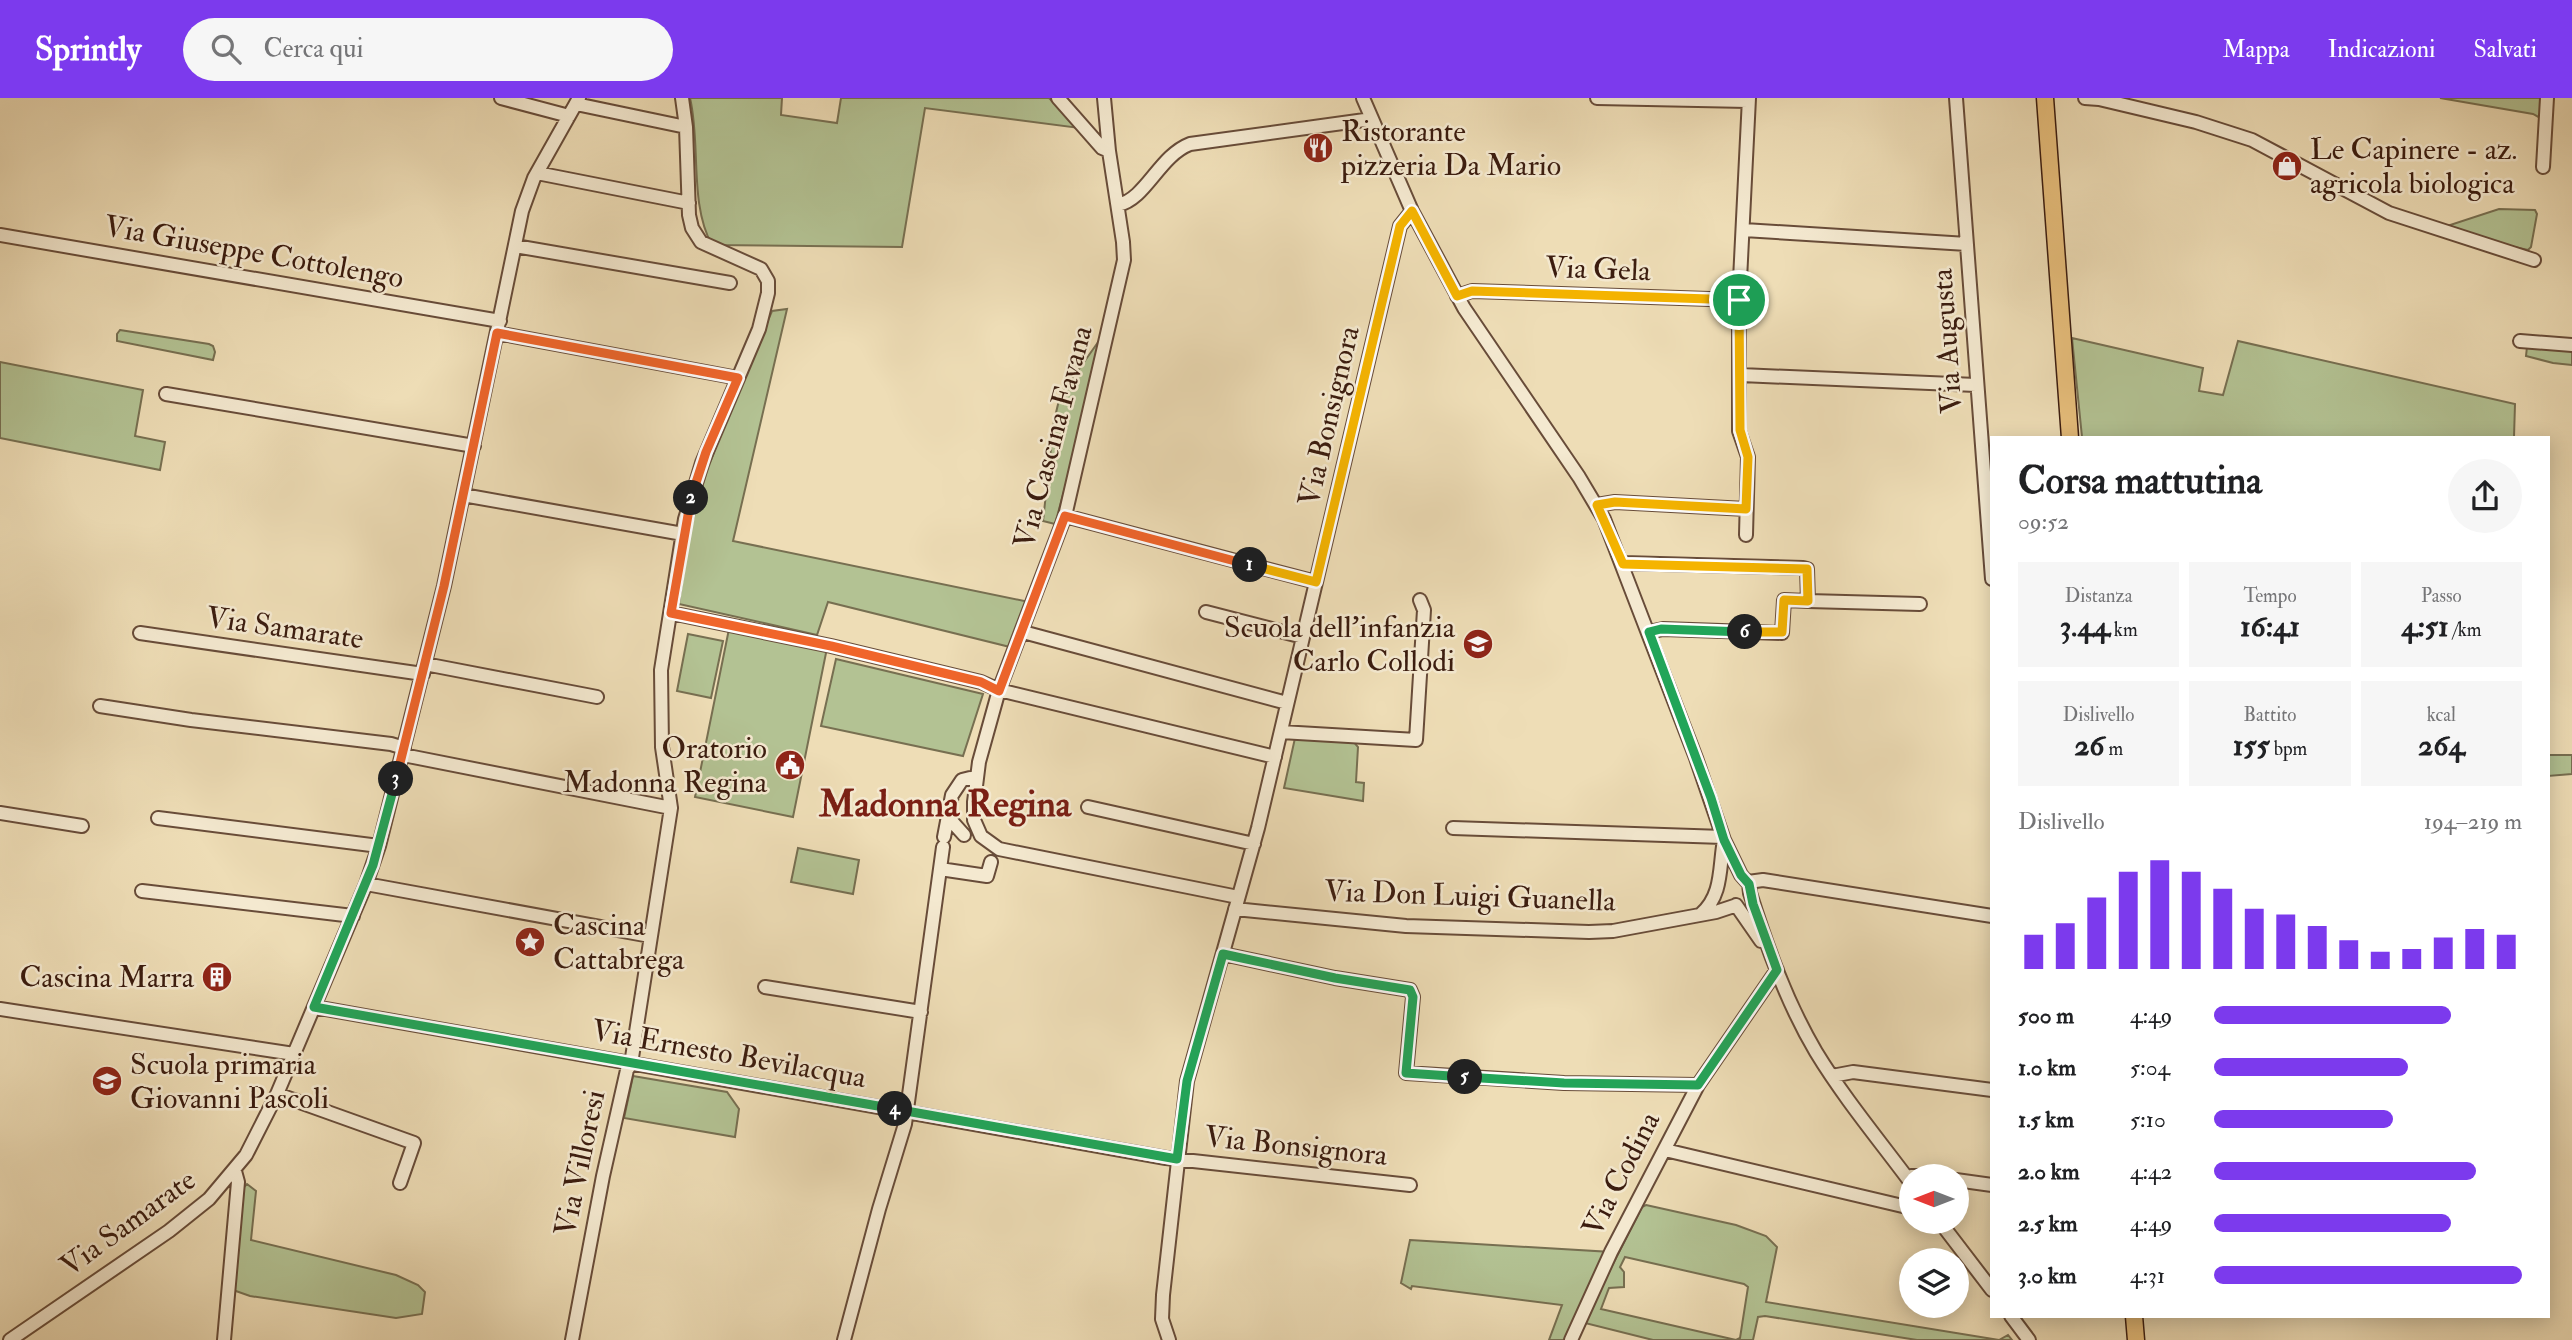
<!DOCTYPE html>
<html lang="it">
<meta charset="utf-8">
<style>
:root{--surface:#fff;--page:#f6f6f6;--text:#202124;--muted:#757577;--accent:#7c3aed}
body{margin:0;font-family:"IM FELL Double Pica",serif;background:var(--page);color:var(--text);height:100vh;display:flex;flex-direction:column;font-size:26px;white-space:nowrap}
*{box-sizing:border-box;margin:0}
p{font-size:23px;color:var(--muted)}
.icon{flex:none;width:38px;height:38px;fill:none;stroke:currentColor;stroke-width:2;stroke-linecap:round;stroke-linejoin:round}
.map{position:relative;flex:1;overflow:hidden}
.drawer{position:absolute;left:1990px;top:338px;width:560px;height:882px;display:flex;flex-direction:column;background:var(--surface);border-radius:0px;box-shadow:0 4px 18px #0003}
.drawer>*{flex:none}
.needle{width:46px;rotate:270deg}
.buttons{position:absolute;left:1899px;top:1066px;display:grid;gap:14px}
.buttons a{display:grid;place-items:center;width:70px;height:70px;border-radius:50%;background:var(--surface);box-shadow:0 4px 18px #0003;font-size:35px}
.pin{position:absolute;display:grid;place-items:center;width:60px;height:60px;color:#fff;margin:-30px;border:4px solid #fff;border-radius:50%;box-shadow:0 2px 7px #0007}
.km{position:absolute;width:35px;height:35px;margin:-18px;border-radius:50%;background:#222;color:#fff;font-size:19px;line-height:35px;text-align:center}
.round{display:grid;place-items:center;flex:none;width:74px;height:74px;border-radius:37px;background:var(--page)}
.headline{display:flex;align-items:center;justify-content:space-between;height:119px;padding:0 28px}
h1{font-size:38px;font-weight:700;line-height:52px}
.figures{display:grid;grid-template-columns:repeat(3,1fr);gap:10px;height:119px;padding:7px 28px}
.figures div{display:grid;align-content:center;border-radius:0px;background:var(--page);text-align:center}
.figures b{font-size:30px;font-weight:700}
.figures small{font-size:19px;font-weight:400}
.figures p{font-size:19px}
.chart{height:196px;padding:14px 28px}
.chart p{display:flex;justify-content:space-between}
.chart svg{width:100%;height:126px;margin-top:7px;stroke:var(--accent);stroke-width:6}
ul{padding:0 28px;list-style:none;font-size:23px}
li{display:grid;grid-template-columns:112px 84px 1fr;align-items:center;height:52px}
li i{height:18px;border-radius:9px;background:var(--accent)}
header{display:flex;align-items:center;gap:42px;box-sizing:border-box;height:98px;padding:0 35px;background:var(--accent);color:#fff}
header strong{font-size:33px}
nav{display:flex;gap:38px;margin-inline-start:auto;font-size:24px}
.search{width:490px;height:63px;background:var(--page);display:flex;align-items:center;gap:18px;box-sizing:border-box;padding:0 24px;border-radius:38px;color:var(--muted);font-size:26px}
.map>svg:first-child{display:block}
</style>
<header>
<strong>Sprintly</strong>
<div class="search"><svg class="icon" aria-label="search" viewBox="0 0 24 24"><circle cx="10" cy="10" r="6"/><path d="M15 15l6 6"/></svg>Cerca qui</div>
<nav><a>Mappa</a><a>Indicazioni</a><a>Salvati</a></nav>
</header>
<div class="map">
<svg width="2572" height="1242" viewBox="0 0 2572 1242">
<rect width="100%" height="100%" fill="#eeddb6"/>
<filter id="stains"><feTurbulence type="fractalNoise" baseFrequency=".00286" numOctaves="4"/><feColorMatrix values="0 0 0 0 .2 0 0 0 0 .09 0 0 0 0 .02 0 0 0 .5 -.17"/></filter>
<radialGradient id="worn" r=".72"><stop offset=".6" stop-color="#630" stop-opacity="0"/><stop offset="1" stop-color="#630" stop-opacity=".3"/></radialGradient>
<path fill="#b3c293" stroke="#776f51" stroke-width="2" fill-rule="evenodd" d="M690 0H782L781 17 837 25 841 0H1049L1079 30 925 10 902 149 712 147C689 106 701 46 690 0Z
M2440 0H2542V21L2533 16Z
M2499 111 2535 112 2537 116 2531 149 2528 152 2456 136 2444 129Z
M787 211 733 443 1029 504 1010 549 828 504 817 537 679 506C686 402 732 308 772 213Z
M120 232 209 246 213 248 215 254 213 262 117 243V236Z
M1101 240 1075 353 1055 426 1043 423 1054 323 1060 298Z
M2072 240 2203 270 2199 293 2223 297 2238 243 2515 306 2514 339H2082Z
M2527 249 2572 251V267L2553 265 2526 258Z
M0 264 143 292 135 338 165 344 160 372 0 340Z
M729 531 827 550 793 719 695 699Z
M688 536 723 543 711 600 677 593Z
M836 561 983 596 963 658 821 628Z
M1295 640 1353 643 1358 649 1356 684 1364 685 1363 703 1284 690Z
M2548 657H2572V676L2548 678Z
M798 750 859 762 853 796 791 784Z
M633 978 727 994 739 1011 735 1039 624 1020Z
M247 1086 256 1093 251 1142 396 1177 418 1187 425 1194 422 1216 396 1220 250 1198 233 1192 243 1090Z
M1646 1107 1736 1127 1766 1138 1777 1149 1766 1204 1999 1242 2008 1237 2012 1242H1917L1765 1218 1758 1219 1753 1242H1653L1585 1225V1221L1642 1109ZM1625 1159 1744 1186 1748 1189 1740 1240 1736 1242 1601 1211 1609 1190 1624 1189V1174L1620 1169Z
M1410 1142 1611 1154 1571 1242H1549L1562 1207 1412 1188 1411 1191 1401 1185Z"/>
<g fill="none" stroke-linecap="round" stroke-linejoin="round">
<g stroke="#684c39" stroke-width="16">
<path id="minor" d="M501 0 569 18
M1058 0 1102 50 1109 53
M1104 0 1109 53 1123 144 1124 162 1065 418 999 592 979 664 974 704V722L981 738 999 751 1238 799
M1363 0 1412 113 1464 210 1579 379 1604 421 1696 660 1724 742 1741 777 1749 786 1750 795C1767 849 1787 905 1816 954 1844 1000 1879 1042 1911 1085
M1597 0 1748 3
M1956 0 1992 481
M2085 0 2099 1 2196 24 2252 42 2389 115 2534 162
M576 6 686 29
M2543 69 2547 0
M537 75 689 105
M1118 107C1146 101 1159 58 1190 46L1372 21
M1744 132 1967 146
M0 137 500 223
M515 148 730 185
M1457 198 1472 193 1739 202
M497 235 738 280
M2520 243 2572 247
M1741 277 1976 287
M166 296 474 348
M463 397 683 436
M1597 407 1615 404 1746 411
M1065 418 1316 484
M1746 437 1748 359 1739 333V202L1749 0
M1623 465 1803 470 1807 471 1808 503 1920 506
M1206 514 1303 539
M671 515 831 548 981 584 999 592 1275 659
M1023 534 1287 605
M1649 534 1663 531 1782 535 1784 502 1808 503
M140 535 423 576
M425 566 597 599
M100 608 191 622 391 646 404 650
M1281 634 1416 642 1424 512 1420 502
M403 657 671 710
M1088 709 1254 746
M0 715 82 728
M947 718 964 737
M158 720 379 748
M1453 730 1723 739
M944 739 952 697 962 682 970 680
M940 771 987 778 991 764
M1748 784 1763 782 1992 818
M366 786 650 838
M142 793 353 818
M1736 807 1761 843
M1235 811 1406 828 1589 834 1613 833 1716 814 1734 808
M1701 816C1723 797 1719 769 1724 742
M1223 856 1335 880 1410 892 1413 899 1406 975 1564 985 1698 987
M765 889 921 914
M314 909 1166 1060 1410 1087
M0 911 294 956
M1832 978 1853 974 1992 992
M277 996 414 1045 400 1085
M1665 1052 1911 1110
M1911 1078H1927
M1956 1082 1992 1087
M1940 1124 1992 1192
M2011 1218 2029 1242
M10 1242 169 1133 209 1101 246 1057 277 996 366 786 379 748 444 488 522 113 534 80 579 0
M224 1242 238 1084 235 1073
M572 1242 603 1078 627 972 631 966 671 710 662 649 661 572 685 421 702 365 759 231 768 195V183L761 171 701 144 692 130 689 117 686 29 682 0
M844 1242 879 1111 905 1026 943 749
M1169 1242 1162 1221 1163 1197 1187 983 1258 730 1400 128 1412 113
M1571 1242 1611 1154 1698 987 1777 872"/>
</g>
<g stroke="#3b1c0f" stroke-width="19">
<path id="major" d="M2045 0 2070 340
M2134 1218 2136 1242"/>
</g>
<use href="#minor" stroke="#f4e9d0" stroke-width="12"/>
<use href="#major" stroke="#e7be7b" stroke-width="16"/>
</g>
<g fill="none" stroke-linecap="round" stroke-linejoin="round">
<g stroke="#fff" stroke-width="14">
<path id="split-1" d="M1250 467 1316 484 1400 128 1412 113 1457 198 1472 193 1739 202"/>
</g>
<g stroke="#fff" stroke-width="14">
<path id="split-2" d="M691 400 671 515 831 548 981 584 999 593 1065 418 1250 467"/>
</g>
<g stroke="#fff" stroke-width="14">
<path id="split-3" d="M396 681 444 488 497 235 738 280 706 354 691 400"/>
</g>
<g stroke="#fff" stroke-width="14">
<path id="split-4" d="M396 681 373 767 314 909 895 1011"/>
</g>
<g stroke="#fff" stroke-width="14">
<path id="split-5" d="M895 1011 1177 1061 1187 983 1223 856 1335 880 1410 892 1413 899 1406 975 1465 979"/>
</g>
<g stroke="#fff" stroke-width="14">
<path id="split-6" d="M1465 979 1564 985 1698 987 1777 872 1753 806 1749 786 1741 777 1724 742 1711 700 1649 534 1661 531 1745 534"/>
</g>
<g stroke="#fff" stroke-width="14">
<path id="split-7" d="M1739 202 1740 332 1748 359 1746 411 1615 404 1597 407 1623 466 1807 471 1808 503 1784 502 1782 534H1745"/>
</g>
<use href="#split-1" stroke="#f5b400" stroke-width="9"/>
<use href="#split-2" stroke="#f0652b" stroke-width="9"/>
<use href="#split-3" stroke="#f0652b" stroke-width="9"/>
<use href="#split-4" stroke="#22a559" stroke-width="9"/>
<use href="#split-5" stroke="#22a559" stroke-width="9"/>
<use href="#split-6" stroke="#22a559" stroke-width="9"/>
<use href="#split-7" stroke="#f5b400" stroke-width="9"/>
</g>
<defs>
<g id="restaurant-disc" transform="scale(1.575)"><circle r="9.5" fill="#8f2418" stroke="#f4e9d0"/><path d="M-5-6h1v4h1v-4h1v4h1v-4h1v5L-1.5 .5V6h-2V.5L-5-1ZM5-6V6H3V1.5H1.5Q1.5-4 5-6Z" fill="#fff"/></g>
<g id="shop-disc" transform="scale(1.575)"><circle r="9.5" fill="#8f2418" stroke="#f4e9d0"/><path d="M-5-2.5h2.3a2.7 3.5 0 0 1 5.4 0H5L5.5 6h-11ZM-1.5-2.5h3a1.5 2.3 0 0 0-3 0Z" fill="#fff"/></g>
<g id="school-disc" transform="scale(1.575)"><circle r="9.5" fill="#8f2418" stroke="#f4e9d0"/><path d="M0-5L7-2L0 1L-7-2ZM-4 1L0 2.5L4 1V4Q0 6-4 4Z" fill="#fff"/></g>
<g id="civic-disc" transform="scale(1.575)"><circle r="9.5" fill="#8f2418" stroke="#f4e9d0"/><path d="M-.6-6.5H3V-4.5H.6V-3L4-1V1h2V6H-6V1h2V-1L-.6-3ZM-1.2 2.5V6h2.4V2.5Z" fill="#fff"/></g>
<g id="sight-disc" transform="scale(1.575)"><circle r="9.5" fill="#8f2418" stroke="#f4e9d0"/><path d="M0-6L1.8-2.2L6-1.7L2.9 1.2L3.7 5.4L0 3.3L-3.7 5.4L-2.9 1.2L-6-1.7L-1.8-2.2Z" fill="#fff"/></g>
<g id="building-disc" transform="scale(1.575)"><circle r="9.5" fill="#8f2418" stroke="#f4e9d0"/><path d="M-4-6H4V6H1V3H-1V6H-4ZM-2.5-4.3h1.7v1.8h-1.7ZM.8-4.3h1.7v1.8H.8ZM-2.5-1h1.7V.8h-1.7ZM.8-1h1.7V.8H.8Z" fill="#fff"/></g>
</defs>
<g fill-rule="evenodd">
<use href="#restaurant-disc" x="1318" y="50"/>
<use href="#shop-disc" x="2287" y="68"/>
<use href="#school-disc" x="1478" y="546"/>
<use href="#civic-disc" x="790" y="667"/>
<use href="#sight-disc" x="530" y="844"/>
<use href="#building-disc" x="217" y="879"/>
<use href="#school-disc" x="107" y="983"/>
</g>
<g text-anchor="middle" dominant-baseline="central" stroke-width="5" stroke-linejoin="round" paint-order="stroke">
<g font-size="30" fill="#3b1c0f" stroke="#f4e9d0" text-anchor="start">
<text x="1341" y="33">Ristorante<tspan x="1341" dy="34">pizzeria Da Mario</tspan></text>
<text x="2310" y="51">Le Capinere - az.<tspan x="2310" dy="34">agricola biologica</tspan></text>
<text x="1455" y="529" text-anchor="end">Scuola dell'infanzia<tspan x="1455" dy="34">Carlo Collodi</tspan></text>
<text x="767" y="650" text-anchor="end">Oratorio<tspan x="767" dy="34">Madonna Regina</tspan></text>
<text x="553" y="827">Cascina<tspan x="553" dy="34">Cattabrega</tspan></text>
<text x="194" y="879" text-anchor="end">Cascina Marra</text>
<text x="130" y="966">Scuola primaria<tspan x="130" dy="34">Giovanni Pascoli</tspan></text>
</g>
<g font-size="30" fill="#3b1c0f" stroke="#f4e9d0">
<text transform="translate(254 154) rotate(10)">Via Giuseppe Cottolengo</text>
<text transform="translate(1598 171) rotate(2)">Via Gela</text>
<text transform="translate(1947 243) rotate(-94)">Via Augusta</text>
<text transform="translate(1329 318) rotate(-77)">Via Bonsignora</text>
<text transform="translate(1053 339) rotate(-75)">Via Cascina Favana</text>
<text transform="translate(285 530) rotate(8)">Via Samarate</text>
<text transform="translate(1470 798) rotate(2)">Via Don Luigi Guanella</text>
<text transform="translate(729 956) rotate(10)">Via Ernesto Bevilacqua</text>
<text transform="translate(1296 1048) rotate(6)">Via Bonsignora</text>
<text transform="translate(580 1065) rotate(-78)">Via Villoresi</text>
<text transform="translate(1621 1076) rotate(-63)">Via Codina</text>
<text transform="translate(128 1125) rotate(-36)">Via Samarate</text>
</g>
<g font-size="37" font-weight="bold" fill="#7a1f14" stroke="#f4e9d0">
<text x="945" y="706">Madonna Regina</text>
</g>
</g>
<rect width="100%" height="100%" filter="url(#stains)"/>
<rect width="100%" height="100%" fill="url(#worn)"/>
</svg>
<div class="buttons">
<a><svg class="needle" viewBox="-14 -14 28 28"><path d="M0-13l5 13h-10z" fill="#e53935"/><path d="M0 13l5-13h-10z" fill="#757577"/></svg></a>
<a><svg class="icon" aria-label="layers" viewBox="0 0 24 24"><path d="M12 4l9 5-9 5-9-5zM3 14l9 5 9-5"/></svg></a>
</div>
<div class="pin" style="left:1739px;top:202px;background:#1e9e55"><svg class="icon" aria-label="arrive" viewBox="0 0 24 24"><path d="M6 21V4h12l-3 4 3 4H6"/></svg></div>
<b class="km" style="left:1250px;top:467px">1</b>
<b class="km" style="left:691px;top:400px">2</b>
<b class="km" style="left:396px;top:681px">3</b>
<b class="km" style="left:895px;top:1011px">4</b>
<b class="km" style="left:1465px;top:979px">5</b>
<b class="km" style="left:1745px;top:534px">6</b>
<section class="drawer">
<div class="headline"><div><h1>Corsa mattutina</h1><p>09:52</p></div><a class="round"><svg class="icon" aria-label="share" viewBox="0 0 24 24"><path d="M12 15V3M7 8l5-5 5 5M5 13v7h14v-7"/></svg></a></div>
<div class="figures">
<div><p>Distanza</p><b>3.44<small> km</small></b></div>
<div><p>Tempo</p><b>16:41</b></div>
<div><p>Passo</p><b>4:51<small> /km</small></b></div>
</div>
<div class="figures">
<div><p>Dislivello</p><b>26<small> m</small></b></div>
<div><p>Battito</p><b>155<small> bpm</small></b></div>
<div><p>kcal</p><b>264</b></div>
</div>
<div class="chart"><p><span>Dislivello</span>194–219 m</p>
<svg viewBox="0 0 160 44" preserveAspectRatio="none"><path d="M5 44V32M15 44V28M25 44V19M35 44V10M45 44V6M55 44V10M65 44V16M75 44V23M85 44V25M95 44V29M105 44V34M115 44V38M125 44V37M135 44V33M145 44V30M155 44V32"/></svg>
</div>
<ul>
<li><b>500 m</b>4:49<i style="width:77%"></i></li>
<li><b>1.0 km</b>5:04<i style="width:63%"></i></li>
<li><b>1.5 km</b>5:10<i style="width:58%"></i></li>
<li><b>2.0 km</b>4:42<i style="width:85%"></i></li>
<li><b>2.5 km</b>4:49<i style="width:77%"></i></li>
<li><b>3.0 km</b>4:31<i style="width:100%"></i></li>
</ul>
</section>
</div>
